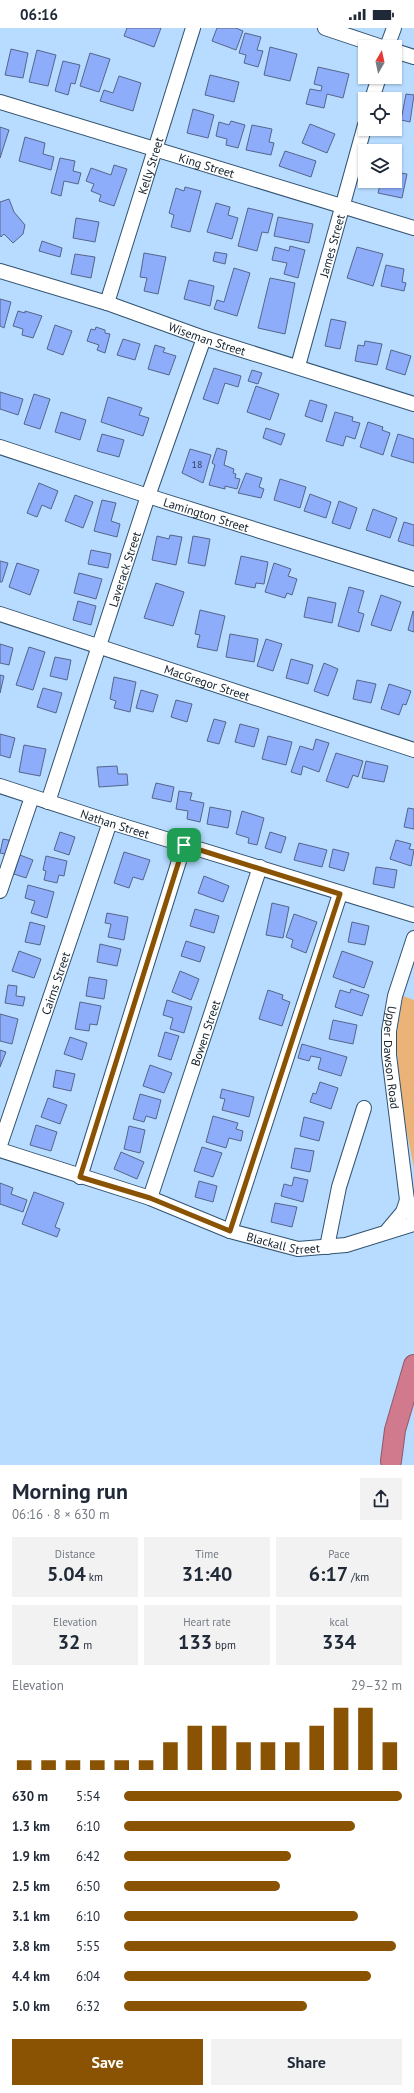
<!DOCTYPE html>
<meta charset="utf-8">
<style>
:root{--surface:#fff;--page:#f2f2f3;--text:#1f2937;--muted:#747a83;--accent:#8a5303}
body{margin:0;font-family:"PT Sans",sans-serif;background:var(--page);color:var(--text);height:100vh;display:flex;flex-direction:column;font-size:15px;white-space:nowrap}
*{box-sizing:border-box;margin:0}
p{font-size:13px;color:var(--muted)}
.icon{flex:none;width:22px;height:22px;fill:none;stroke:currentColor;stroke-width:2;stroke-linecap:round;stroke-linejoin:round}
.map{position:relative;height:1437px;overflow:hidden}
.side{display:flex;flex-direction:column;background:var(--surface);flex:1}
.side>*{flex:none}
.needle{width:26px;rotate:9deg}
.tools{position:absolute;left:358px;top:12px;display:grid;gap:8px}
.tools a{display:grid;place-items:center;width:44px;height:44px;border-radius:0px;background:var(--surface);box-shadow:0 1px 3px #0004;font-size:20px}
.pin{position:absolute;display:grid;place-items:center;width:34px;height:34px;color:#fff;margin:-17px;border-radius:8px;box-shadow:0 2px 6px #0006}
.round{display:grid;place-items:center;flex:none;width:42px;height:42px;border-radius:0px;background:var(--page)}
.head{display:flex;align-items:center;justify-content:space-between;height:68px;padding:0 12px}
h1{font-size:22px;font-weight:600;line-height:30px}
.stats{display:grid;grid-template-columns:repeat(3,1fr);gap:6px;height:68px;padding:4px 12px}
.stats div{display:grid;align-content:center;border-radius:0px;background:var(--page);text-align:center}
.stats b{font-size:20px;font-weight:600}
.stats small{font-size:11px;font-weight:400}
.stats p{font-size:11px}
.chart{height:112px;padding:8px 12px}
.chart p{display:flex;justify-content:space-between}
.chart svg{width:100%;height:72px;margin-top:4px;stroke:var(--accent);stroke-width:6}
.action{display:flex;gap:8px;margin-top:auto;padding:8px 12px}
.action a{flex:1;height:46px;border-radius:0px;background:var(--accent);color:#fff;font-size:16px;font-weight:600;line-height:46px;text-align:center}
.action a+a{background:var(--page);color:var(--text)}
ul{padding:0 12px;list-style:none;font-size:13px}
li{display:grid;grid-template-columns:64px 48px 1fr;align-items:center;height:30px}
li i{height:10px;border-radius:5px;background:var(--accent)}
.status{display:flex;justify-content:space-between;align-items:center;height:28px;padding:0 20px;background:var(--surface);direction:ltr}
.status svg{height:11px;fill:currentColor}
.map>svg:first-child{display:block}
</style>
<div class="status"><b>06:16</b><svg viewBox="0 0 49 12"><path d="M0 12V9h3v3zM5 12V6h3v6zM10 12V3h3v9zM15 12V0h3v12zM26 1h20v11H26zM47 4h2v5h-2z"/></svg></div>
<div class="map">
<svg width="414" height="1437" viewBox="0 0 414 1437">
<rect width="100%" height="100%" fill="#b7dcff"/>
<path fill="#ebb378" d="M403 968 414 972V1140L401 1074 396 1010Z"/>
<path fill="#8dadfb" stroke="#56658a" d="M127 0H161L154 19 124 8Z
M217 0H236L243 3 236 22 212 13Z
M245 5 261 9 257 22 263 23 258 39 244 35 246 27 239 25Z
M270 19 297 26 290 53 264 47Z
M11 21 28 25 23 50 5 47Z
M37 22 56 27 48 58 29 54Z
M90 25 110 31 99 64 80 58Z
M63 33 80 37 75 56 71 55 68 67 55 63Z
M318 39 349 46 343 70 327 66 324 80 306 76 310 61 321 63 322 58 314 56Z
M210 47 239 54 234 74 205 67Z
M119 48 141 55 133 83 100 73 104 62 113 65Z
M406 66 414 67 410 94 401 92Z
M193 81 214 87 208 110 187 105Z
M231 93 245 97 238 120 226 117 227 111 216 108 219 94 229 97Z
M310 96 335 106 327 125 302 115Z
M252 97 272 101 269 114 274 115 271 127 246 122Z
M0 99 9 102 0 130Z
M25 109 45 115 43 126 54 129 51 142 19 133Z
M285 123 316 133 311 149 279 138Z
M60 130 75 133 73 143 81 145 78 156 64 153 61 168 51 165Z
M114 137 127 141 114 178 99 173 101 167 91 163 94 156 86 153 91 140 111 147Z
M395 144 407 146 402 170 378 165 381 153H395Z
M185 159 201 163 190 204 171 199 174 187 169 185 176 160 184 163Z
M9 171 14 184 25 197 23 206 13 215 4 206 1 209 0 207V174Z
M216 175 230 179 228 187 238 190 232 211 207 204Z
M248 180 273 186 268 205 262 204 257 223 238 218Z
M278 189 313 196 309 215 274 208Z
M76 190 99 194 95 214 73 210Z
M42 213 62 220 60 229 39 223Z
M290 218 305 222 298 250 284 246 287 235 272 232 275 219 289 223Z
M357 219 383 226 373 258 347 250Z
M215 224 227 226 225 236 213 233Z
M144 225 166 229 158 266 144 263 147 250 140 249Z
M75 226 95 229 91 250 71 246Z
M386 237 404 241 402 254 406 255 404 263 381 258Z
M234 240 250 245 237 288 214 281 217 272 224 274Z
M270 250 295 255 285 306 258 300Z
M189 252 214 258 210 278 184 271Z
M0 271 11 274 4 300 0 298Z
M18 283 25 285V283L42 288 33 310 22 307 23 301 13 298Z
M331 291 346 294 340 321 325 318Z
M55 297 72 303 63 327 47 321Z
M96 299 105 302V305L110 306 105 325 97 322 99 317 87 313 91 301 95 302Z
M123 311 140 316 135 332 117 327Z
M365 313 382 316 377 337 355 333 358 317 364 318Z
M155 317 165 320 163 324 176 328 169 347 148 341Z
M391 322 411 328 405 347 386 341Z
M214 340 241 348 238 359 225 355 218 376 203 371Z
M252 342 262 345 258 356 248 353Z
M256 358 279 366 270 392 247 384Z
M0 364 23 371 18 387 0 381Z
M34 366 50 371 40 401 24 396Z
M108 369 142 380 139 387 149 390 143 408 101 394Z
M310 372 327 377 322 394 305 388Z
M61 384 86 392 80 412 55 404Z
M335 384 353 389 352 393 360 395 355 411 346 408 343 418 326 413Z
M368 394 383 399 382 402 390 405 383 427 360 419Z
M266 400 285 406 281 417 263 410Z
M102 406 124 412 119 429 97 423Z
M398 406 414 411V435L391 428Z
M217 420 227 423 224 437 234 441 233 445 236 446 235 450 240 451 237 461 225 458V461L209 457 215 437 212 435Z
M190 421 211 427 203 455 182 445Z
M246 445 262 450 259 459 264 461 261 470 238 465Z
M280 451 306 459 300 480 274 472Z
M39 455 58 463 51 481 42 477 37 489 27 485Z
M310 466 331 474 326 490 304 483Z
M75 467 93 474 83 500 65 493Z
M102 472 116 475 111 493 120 496 117 509 94 503Z
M339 473 357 480 350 501 332 495Z
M373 481 397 490 390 510 366 502Z
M404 494 414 497V518L398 513Z
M170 507 182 509 176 537 152 532 157 508 169 511Z
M193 508 210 511 205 538 188 535Z
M91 522 111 526 108 540 88 536Z
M241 528 268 534 264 556 256 555 255 560 235 556Z
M0 533 8 535 2 554H0Z
M17 535 39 542 30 567 9 559Z
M274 535 291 541 288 548 297 551 292 567 287 565 285 570 265 564Z
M79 545 102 551 96 571 74 565Z
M156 555 184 564 173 598 144 590Z
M349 559 364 563 358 584 364 586 359 604 338 598Z
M381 567 401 574 391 603 371 597Z
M308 569 336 575 332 595 304 589Z
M78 573 96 578 91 597 73 592Z
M200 582 225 588 217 623 197 619 200 607 195 606Z
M413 583 414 584V604L408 602Z
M230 606 258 611 254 634 226 629Z
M266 611 282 616 273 643 257 638Z
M0 616 13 620 9 637 0 635Z
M29 619 45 624 33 662 16 657Z
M55 629 71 632 67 652 50 648Z
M291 631 313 637 308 656 286 650Z
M324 635 338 641 328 668 314 663Z
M0 647 4 648 0 665Z
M114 649 136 654 130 684 114 680 116 673 110 671Z
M357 652 376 656 371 675 353 671Z
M389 656 411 663 406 677 403 676 399 687 381 681Z
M43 660 62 665 56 685 37 679Z
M141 662 158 667 153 684 136 680Z
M176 672 192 676 187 694 171 689Z
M214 691 226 694 219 716 207 713Z
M240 696 259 701 254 719 235 714Z
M0 706 15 710 10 730 0 727Z
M268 708 292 714 286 737 262 731Z
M316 711 329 715 319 744 303 738 301 747 291 744 300 718 313 722Z
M24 717 46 721 40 748 19 744Z
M336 725 363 733 358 749 353 747 348 760 326 753Z
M366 733 388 738 384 754 362 750Z
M117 738 118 746H127L128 757 99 759 97 739Z
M156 755 174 759 171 774 152 770Z
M179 763 192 765 190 772 204 775 200 794 187 791 188 783 176 781Z
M210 779 231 783 228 800 207 796Z
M408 780 414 781V801L404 799Z
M242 783 264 790 257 817 248 815 249 810 236 806Z
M60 804 75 809 69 827 54 822Z
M270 804 286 809 281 825 265 820Z
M3 811 13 813 10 827 0 825Z
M396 812 411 816 409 821 414 822 411 838 390 831Z
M299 815 327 822 322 839 294 832Z
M333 821 349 825 344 843 329 839Z
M124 824 150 832 143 852 133 849 129 860 114 855Z
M20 827 33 832 26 850 14 846Z
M46 828 67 833 64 848 59 847 57 855 44 852 46 843 43 842Z
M376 839 397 842 394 860 373 856Z
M204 848 229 858 223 874 198 865Z
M28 857 54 864 47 890 31 885 35 873 25 870Z
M272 875 289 879 283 910 266 907Z
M195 881 219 888 214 905 190 898Z
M107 885 128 889 124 912 108 909 111 896 105 895Z
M294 886 317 894 306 925 291 919 293 912 286 909Z
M30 894 45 898 40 917 25 914Z
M352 894 369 898 365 917 348 914Z
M186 913 205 919 200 934 181 928Z
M100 916 121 921 117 938 97 934Z
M19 923 41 931 34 950 12 943Z
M342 923 373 934 364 960 333 949Z
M180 943 199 951 191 972 172 964Z
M89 949 107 952 104 971 86 968Z
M8 957 17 958 16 968 25 969 23 978 5 975Z
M351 961 369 967 362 988 335 979 340 962 350 965Z
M268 962 283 967 282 971 290 974 282 998 259 991Z
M167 972 192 979 184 1005 170 1001 173 990 163 987Z
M80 974 101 978 97 997 90 996 89 1003 75 1001Z
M0 986 18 991 12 1016 0 1013Z
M333 992 357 997 353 1016 329 1011Z
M165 1004 179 1008 171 1032 158 1028Z
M70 1009 87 1015 82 1032 64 1026Z
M302 1016 347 1029 341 1048 318 1041 321 1030 311 1028 309 1033 298 1030Z
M0 1022 6 1024 0 1039Z
M150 1037 172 1045 164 1065 143 1058Z
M56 1042 75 1046 71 1063 53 1059Z
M320 1054 338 1060 331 1081 310 1074 313 1065 316 1066Z
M222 1061 254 1069 249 1089 222 1082 225 1071 220 1070Z
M140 1066 161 1072 156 1091 146 1088 144 1094 133 1091Z
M48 1070 67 1077 60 1096 41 1089Z
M213 1088 238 1095 236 1101 243 1103 241 1113 229 1110 226 1120 206 1114Z
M304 1089 324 1094 319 1113 300 1108Z
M36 1097 57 1104 51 1123 30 1117Z
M129 1098 145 1102 140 1125 124 1121Z
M202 1119 222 1125 213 1149 194 1143Z
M295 1120 314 1123 310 1144 291 1140Z
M121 1124 144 1134 137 1151 114 1141Z
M294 1149 308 1152 303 1174 281 1168 284 1156 292 1158Z
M199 1153 217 1158 213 1174 195 1169Z
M0 1155 13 1160 11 1166 27 1172 23 1184 0 1176Z
M34 1164 64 1175 55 1199 60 1201 57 1209 22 1196Z
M275 1175 297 1179 292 1199 271 1194Z"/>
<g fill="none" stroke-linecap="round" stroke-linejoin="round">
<g stroke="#325370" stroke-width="16">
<g id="minor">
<path d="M325 0 382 19"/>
<path d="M387 19 394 0"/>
<path d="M395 23 414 29"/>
<path d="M372 71 379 49"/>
<path id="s1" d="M0 74 414 200"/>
<path id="s2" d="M0 243 107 275 204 310 414 376"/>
<path id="s3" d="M107 275 193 0"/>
<path id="s4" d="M298 338 365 97"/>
<path id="s5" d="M0 419 148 468 414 551"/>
<path id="s6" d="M0 586 414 722"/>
<path id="s7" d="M0 758 110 794 414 887"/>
<path id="s8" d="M48 774 148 468 204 310"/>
<path d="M0 863 32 769"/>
<path id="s9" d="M414 910 395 968 389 1003V1027L407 1172 414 1190"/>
<path id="s10" d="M0 1117 110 794"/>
<path id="s11" d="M0 1122 150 1170 230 1203 298 1221 346 1217 414 1196"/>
<path d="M80 1149 184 817"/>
<path id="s12" d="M150 1170 260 839"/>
<path d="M230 1203 340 866"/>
<path d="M387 1203 403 1184 407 1172"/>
<path d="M327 1219 339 1159 364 1080"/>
</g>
</g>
<g stroke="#8e5a6b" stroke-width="22">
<path id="highway" d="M391 1433 395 1402 414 1337"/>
</g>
<use href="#minor" stroke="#fff" stroke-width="14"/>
<use href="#highway" stroke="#d27a8d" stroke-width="20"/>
</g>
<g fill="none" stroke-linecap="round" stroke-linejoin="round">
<g stroke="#fff" stroke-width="8">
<path id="route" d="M184 817 340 866 230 1203 150 1170 80 1149Z"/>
</g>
<use href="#route" stroke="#8a5303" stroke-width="5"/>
</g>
<g text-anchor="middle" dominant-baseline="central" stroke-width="3.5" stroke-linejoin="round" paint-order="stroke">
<g font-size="10" fill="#30425f">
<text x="197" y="436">18</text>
</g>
<g font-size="12" fill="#111f2b" stroke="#f5f9fc">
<text stroke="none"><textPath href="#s1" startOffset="216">King Street</textPath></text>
<text stroke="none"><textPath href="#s3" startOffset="144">Kelly Street</textPath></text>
<text stroke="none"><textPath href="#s4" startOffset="125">James Street</textPath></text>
<text stroke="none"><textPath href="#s2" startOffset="218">Wiseman Street</textPath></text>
<text stroke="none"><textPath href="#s5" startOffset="217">Lamington Street</textPath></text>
<text stroke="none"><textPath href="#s8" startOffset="245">Laverack Street</textPath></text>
<text stroke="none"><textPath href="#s6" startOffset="218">MacGregor Street</textPath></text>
<text stroke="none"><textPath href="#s7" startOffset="121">Nathan Street</textPath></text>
<text stroke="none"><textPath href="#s10" startOffset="171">Cairns Street</textPath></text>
<text stroke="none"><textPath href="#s12" startOffset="174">Bowen Street</textPath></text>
<text stroke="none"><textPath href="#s9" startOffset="123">Upper Dawson Road</textPath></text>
<text stroke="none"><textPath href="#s11" startOffset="299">Blackall Street</textPath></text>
</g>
</g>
</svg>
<div class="tools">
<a><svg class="needle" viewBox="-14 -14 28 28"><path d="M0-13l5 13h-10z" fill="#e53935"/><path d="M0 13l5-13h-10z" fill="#747a83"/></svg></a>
<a><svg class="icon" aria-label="locate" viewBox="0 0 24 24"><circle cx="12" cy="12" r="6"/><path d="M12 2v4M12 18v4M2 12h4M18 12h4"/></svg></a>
<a><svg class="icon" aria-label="layers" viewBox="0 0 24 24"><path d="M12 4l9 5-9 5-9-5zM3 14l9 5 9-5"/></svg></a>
</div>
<div class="pin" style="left:184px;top:817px;background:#1e9e55"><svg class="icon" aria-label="arrive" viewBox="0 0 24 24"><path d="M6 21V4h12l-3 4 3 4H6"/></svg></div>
</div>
<section class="side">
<div class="head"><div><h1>Morning run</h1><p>06:16 · 8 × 630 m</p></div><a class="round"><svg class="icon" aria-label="share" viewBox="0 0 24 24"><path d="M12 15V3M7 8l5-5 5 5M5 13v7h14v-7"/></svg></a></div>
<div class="stats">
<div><p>Distance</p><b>5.04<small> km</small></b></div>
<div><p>Time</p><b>31:40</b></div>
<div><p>Pace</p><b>6:17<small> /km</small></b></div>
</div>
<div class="stats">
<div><p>Elevation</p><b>32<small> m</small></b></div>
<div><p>Heart rate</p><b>133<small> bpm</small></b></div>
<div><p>kcal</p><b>334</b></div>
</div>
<div class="chart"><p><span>Elevation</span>29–32 m</p>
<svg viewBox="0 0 160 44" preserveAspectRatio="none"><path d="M5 44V38M15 44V38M25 44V38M35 44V38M45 44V38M55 44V38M65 44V27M75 44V17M85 44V17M95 44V27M105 44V27M115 44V27M125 44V17M135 44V6M145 44V6M155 44V27"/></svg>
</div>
<ul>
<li><b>630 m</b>5:54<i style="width:100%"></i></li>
<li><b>1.3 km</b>6:10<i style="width:83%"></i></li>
<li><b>1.9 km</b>6:42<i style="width:60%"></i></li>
<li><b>2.5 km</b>6:50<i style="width:56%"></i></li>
<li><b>3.1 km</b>6:10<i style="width:84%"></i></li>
<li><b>3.8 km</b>5:55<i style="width:98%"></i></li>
<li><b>4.4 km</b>6:04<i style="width:89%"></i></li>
<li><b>5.0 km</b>6:32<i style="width:66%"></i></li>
</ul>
<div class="action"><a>Save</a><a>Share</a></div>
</section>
